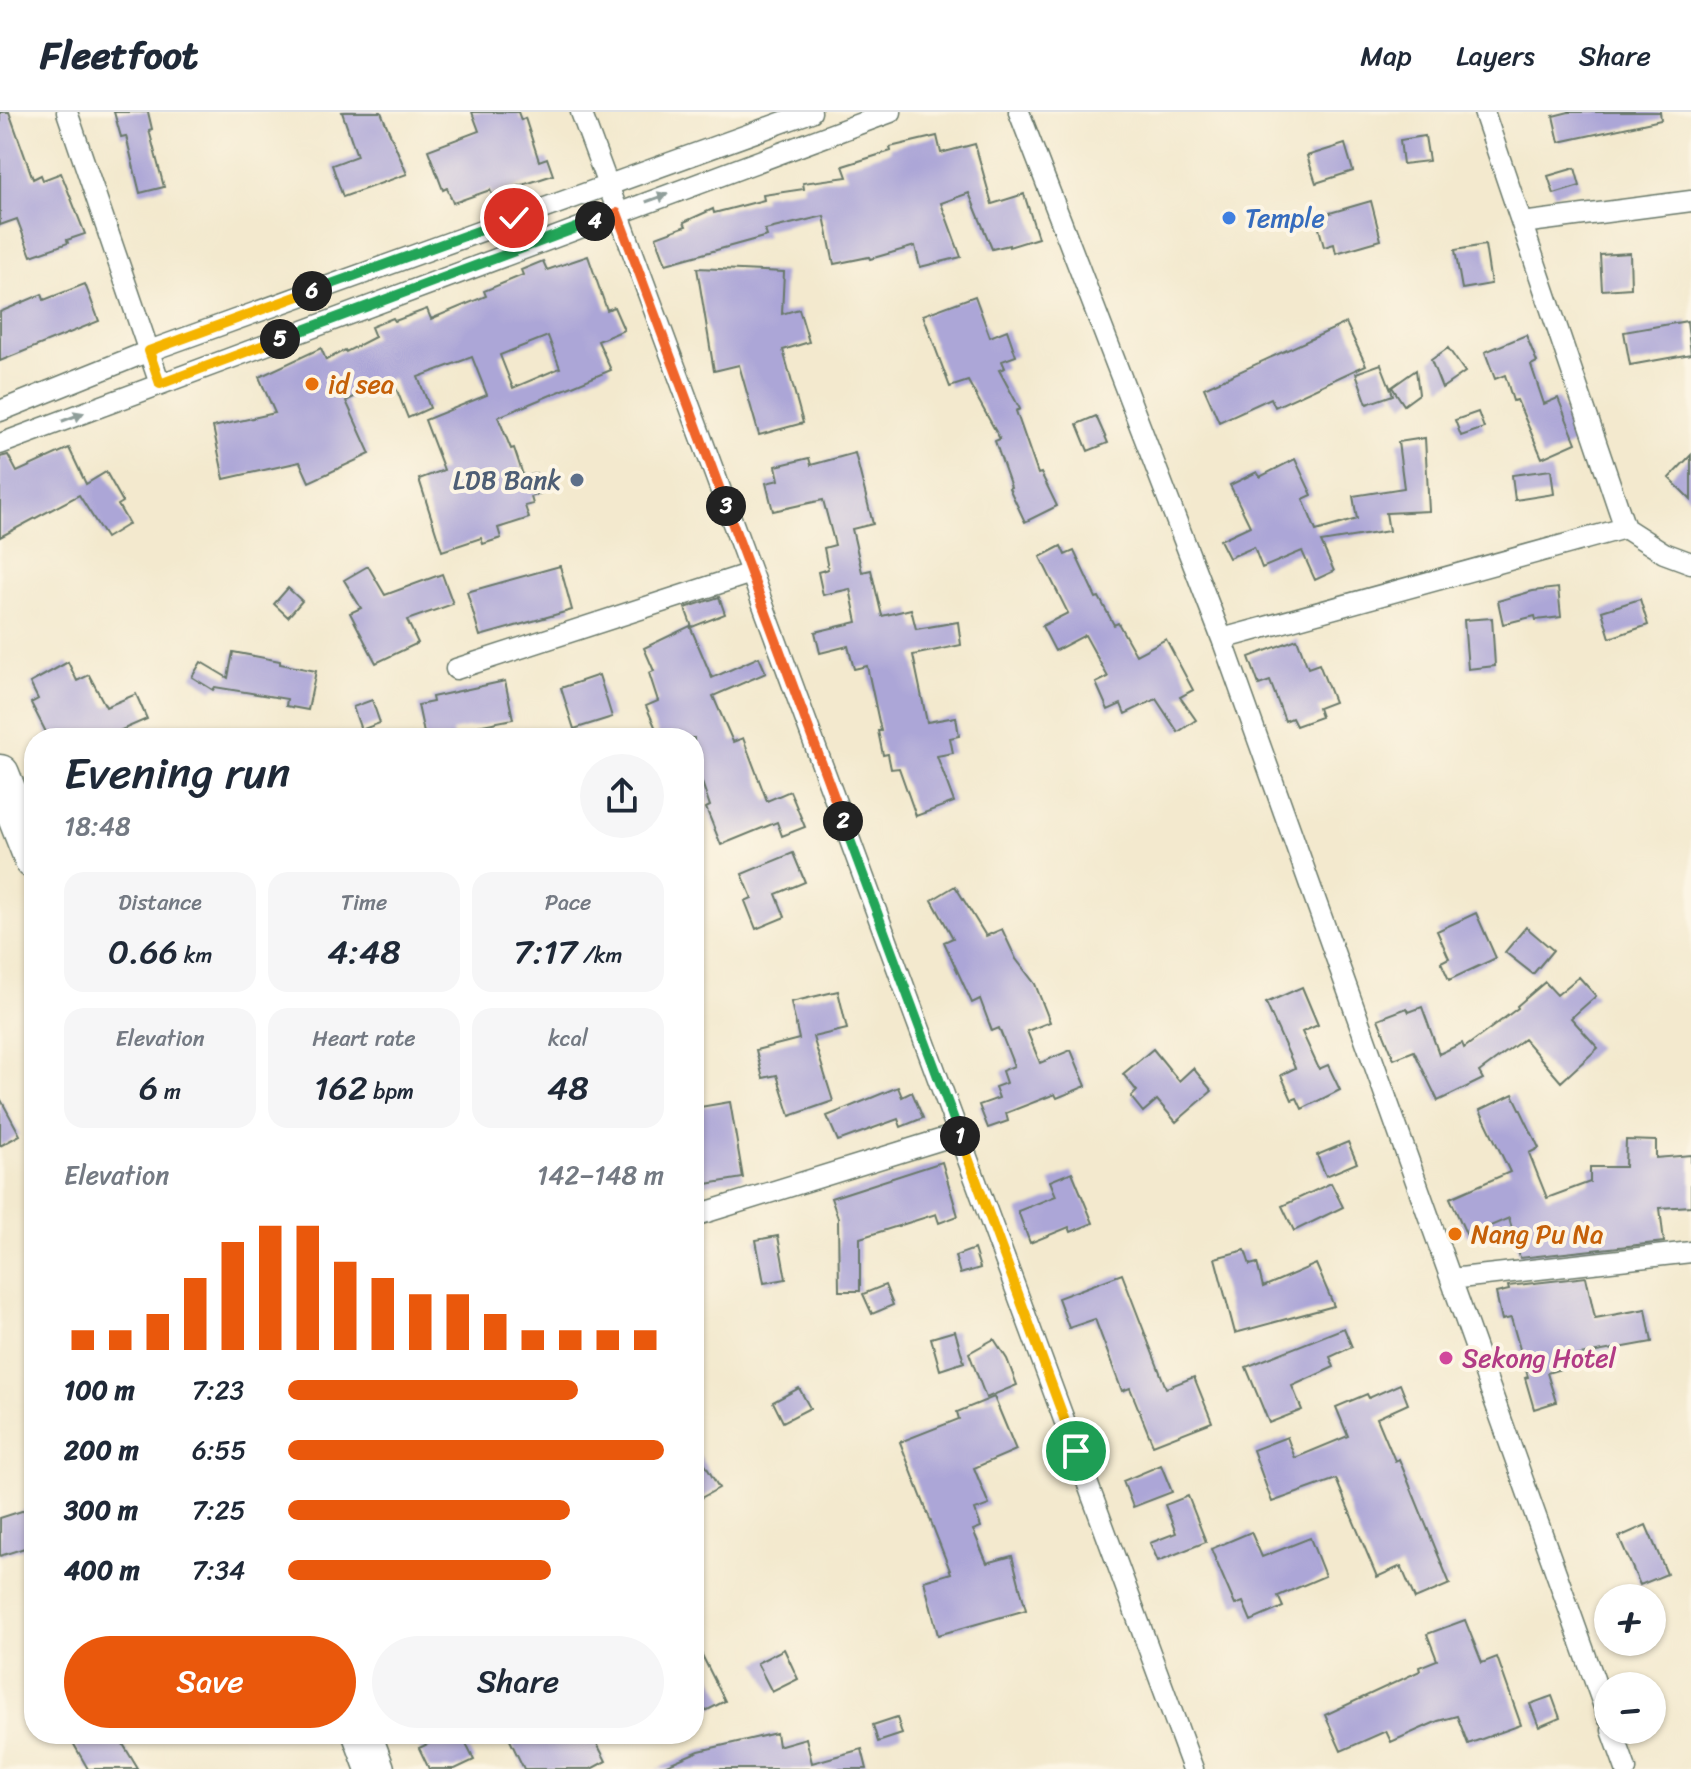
<!DOCTYPE html>
<meta charset="utf-8">
<style>
:root{--surface:#fff;--page:#f6f6f7;--text:#1f2937;--muted:#747a83;--line:#e0e1e3;--accent:#ea580c}
body{margin:0;font-family:Sriracha,sans-serif;background:var(--page);color:var(--text);height:100vh;display:flex;flex-direction:column;font-size:30px;white-space:nowrap}
*{box-sizing:border-box;margin:0}
p{font-size:26px;color:var(--muted)}
.icon{flex:none;width:44px;height:44px;fill:none;stroke:currentColor;stroke-width:2;stroke-linecap:round;stroke-linejoin:round}
.map{position:relative;flex:1;overflow:hidden}
.sheet{position:absolute;left:24px;top:616px;width:680px;height:1016px;display:flex;flex-direction:column;background:var(--surface);border-radius:32px;box-shadow:0 2px 6px #0004}
.sheet>*{flex:none}
.fabs{position:absolute;left:1594px;top:1472px;display:grid;gap:16px}
.fabs a{display:grid;place-items:center;width:72px;height:72px;border-radius:50%;background:var(--surface);box-shadow:0 2px 6px #0004;font-size:40px}
.pin{position:absolute;display:grid;place-items:center;width:68px;height:68px;color:#fff;margin:-34px;border:4px solid #fff;border-radius:50%;box-shadow:0 2px 8px #0007}
.km{position:absolute;width:40px;height:40px;margin:-20px;border-radius:50%;background:#222;color:#fff;font-size:22px;line-height:40px;text-align:center}
.round{display:grid;place-items:center;flex:none;width:84px;height:84px;border-radius:42px;background:var(--page)}
.summary{display:flex;align-items:center;justify-content:space-between;height:136px;padding:0 40px}
h1{font-size:44px;font-weight:600;line-height:60px}
.metrics{display:grid;grid-template-columns:repeat(3,1fr);gap:12px;height:136px;padding:8px 40px}
.metrics div{display:grid;align-content:center;border-radius:20px;background:var(--page);text-align:center}
.metrics b{font-size:34px;font-weight:600}
.metrics small{font-size:22px;font-weight:400}
.metrics p{font-size:22px}
.chart{height:224px;padding:16px 40px}
.chart p{display:flex;justify-content:space-between}
.chart svg{width:100%;height:144px;margin-top:8px;stroke:var(--accent);stroke-width:6}
.action{display:flex;gap:16px;margin-top:auto;padding:16px 40px}
.action a{flex:1;height:92px;border-radius:48px;background:var(--accent);color:#fff;font-size:32px;font-weight:600;line-height:92px;text-align:center}
.action a+a{background:var(--page);color:var(--text)}
ul{padding:0 40px;list-style:none;font-size:26px}
li{display:grid;grid-template-columns:128px 96px 1fr;align-items:center;height:60px}
li i{height:20px;border-radius:10px;background:var(--accent)}
header{display:flex;align-items:center;gap:48px;box-sizing:border-box;height:112px;padding:0 40px;background:var(--surface);border-bottom:2px solid var(--line)}
header strong{font-size:38px}
nav{display:flex;gap:44px;margin-inline-start:auto;font-size:28px}
.map>svg:first-child{display:block}
</style>
<header>
<strong>Fleetfoot</strong>
<nav><a>Map</a><a>Layers</a><a>Share</a></nav>
</header>
<div class="map">
<svg width="1691" height="1657" viewBox="0 0 1691 1657">
<rect width="100%" height="100%" fill="#fcf5e5"/>
<filter id="ink" filterUnits="userSpaceOnUse"><feTurbulence type="fractalNoise" baseFrequency=".0125" numOctaves="2"/><feDisplacementMap in="SourceGraphic" scale="16" xChannelSelector="R" yChannelSelector="G"/><feConvolveMatrix kernelMatrix="1 2 1 2 8 2 1 2 1" color-interpolation-filters="sRGB"/></filter>
<filter id="wash" filterUnits="userSpaceOnUse"><feTurbulence type="fractalNoise" baseFrequency=".006" numOctaves="4" result="noise"/><feDisplacementMap in="SourceGraphic" scale="32" xChannelSelector="R" yChannelSelector="G"/><feGaussianBlur stdDeviation="1.8" result="paint"/><feColorMatrix in="noise" values="0 0 0 0 0 0 0 0 0 0 0 0 0 0 0 0 0 1.4 0 .05"/><feComposite in="paint" operator="in"/></filter>
<g filter="url(#wash)">
<rect width="100%" height="100%" fill="#f3e9ce"/>
<g id="blocks">
<path fill="#aca6d7" fill-rule="evenodd" d="M0 0H9L33 67 41 63 43 68 61 61 85 122 67 128 68 131 31 144 17 107 0 113Z
M114 0H148L152 17 149 18 164 75 140 81 126 24 121 25Z
M342 0H381L407 62 343 85 332 53 357 44Z
M472 0H518L521 8 525 6 539 49 547 46 553 63 492 83 490 78 453 91 447 76 443 78 428 38 479 19Z
M1569 0H1660L1661 8 1559 30 1553 4Z
M937 24 941 41 975 32 992 92 1024 82 1038 126 1009 135V133L992 137 969 81 941 91 961 145 920 155 915 134 870 147 869 145 834 152 824 104 765 118 767 124 666 152 656 125 686 114 684 110 713 97 714 101 764 88 763 83 804 77 803 71 847 65 843 54 891 39 890 35Z
M1425 24 1429 49 1403 52 1400 28Z
M1345 32 1353 59 1316 71 1307 44Z
M1575 56 1580 74 1554 82 1548 64Z
M1371 89 1381 128 1336 141 1334 132 1324 135 1316 105Z
M1485 133 1491 172 1462 177 1455 138Z
M1630 141 1631 176 1602 178 1600 143Z
M588 144 607 198 614 195 624 218 598 229 611 258 498 305 511 337 514 336 524 366 536 361 542 381 531 385 533 392 525 394 529 406 498 416 501 426 483 432 481 426 442 439 419 367 444 358 425 308 487 283 472 245 418 265 430 296 408 306 392 266 346 289 370 342 309 370 300 350 224 367 213 315 275 301 259 265 321 236 326 248 345 238 346 240 375 225 371 215 393 206 395 209 427 197 431 207 486 184 484 179 523 163 521 158 543 149 547 158ZM548 224 560 256 513 276 500 243Z
M697 156 784 160 782 202 799 197 809 230 783 238 803 311 759 323 739 253 714 259Z
M85 172 99 209 0 249V200L42 182 44 188Z
M975 184 990 225 1007 218 1016 244 1002 249 1005 256 999 258 1020 297 1016 299 1038 362 1041 361 1057 394 1025 410 1009 376 1011 375 995 329 1000 327 968 269 950 275 923 203Z
M1687 209 1691 242 1630 253 1624 220Z
M1346 211 1366 253 1275 295 1271 286 1219 310 1204 276Z
M1526 223 1537 250 1531 253 1544 292 1558 286 1576 331 1542 346 1517 288 1513 289 1505 263 1495 267 1485 240Z
M1448 236 1465 260 1442 276 1431 248Z
M1381 252 1393 283 1367 292 1356 261Z
M1416 258 1419 282 1404 293 1392 275Z
M1478 300 1484 316 1461 324 1455 308Z
M1096 304 1108 331 1088 339 1077 312Z
M1425 326 1429 399 1386 401 1389 419 1321 430 1334 459 1315 468 1302 439 1262 456 1254 435 1229 446 1220 428 1250 414 1230 373 1257 360 1260 365 1295 347 1312 383 1303 387 1316 419 1357 407 1353 384 1404 376 1398 330Z
M69 336 86 372 106 360 123 390 118 393 129 412 106 426 79 383 0 425V345L8 343 17 360Z
M855 341 873 412 852 417 862 460 871 458 882 504 911 497 916 517 958 510 961 533 913 543 927 610 956 605 959 624 950 626 953 641 937 644 954 690 916 704 899 656 891 657 888 642 883 643 878 619H881L867 554 854 557 848 534 820 541 815 520 857 510 850 477 823 483 818 460 828 457 824 436 835 433 823 388 773 399 766 371 779 368 776 354 809 346 811 353Z
M1691 343V388L1669 366Z
M1551 358 1554 382 1515 388 1512 363Z
M1061 434 1065 443 1074 439 1096 486 1099 485 1114 513 1118 511 1136 543 1166 527 1193 578 1180 585 1196 608 1178 620 1156 587 1125 602 1121 592 1108 598 1096 571 1108 565 1085 523 1055 539 1042 514 1068 501 1040 445Z
M368 454 385 483 442 462 453 492 407 508 418 531 376 551 350 501 361 496 344 468Z
M560 454 572 498 480 524 467 480Z
M288 476 302 489 288 505 274 492Z
M1558 476 1561 505 1536 508 1535 504 1503 512 1498 489 1533 479Z
M719 485 725 502 692 515 685 496Z
M1640 487 1648 513 1610 526 1602 499Z
M1492 506 1495 554 1468 557 1464 508Z
M690 514 712 566 759 545 766 561 713 584 733 630 743 626 767 689 790 679 805 715 782 724 777 710 721 733 706 696 710 694 694 647V626H660L646 594 658 589 649 561 654 559 644 536Z
M1297 527 1308 556 1319 552 1334 590 1318 596 1321 605 1296 614 1292 606 1285 609 1270 569 1259 573 1249 545Z
M233 540 280 549V552L316 559 308 598 286 594 287 587 215 575 213 578 192 565 201 550 228 566Z
M68 550 77 569 89 563 106 595 136 582 147 607 103 626H49L31 591 38 587 30 571Z
M599 563 612 605 574 617 561 576Z
M505 569 513 607 452 619 453 626H425L418 593 433 590 432 585Z
M372 588 380 611 361 618 353 595Z
M793 741 805 770 776 782 785 805 756 817 745 789 752 786 742 762Z
M955 774 986 824 1002 817 1016 847 1035 872 1050 910 1027 919 1040 951 1071 938 1086 974 1057 986 1055 982 1006 1001 1008 1009 988 1016 979 993 999 986 995 975 1006 971 1002 959 1014 954 999 916 992 919 980 887 972 891 944 830 953 826 932 788Z
M1476 801 1496 846 1449 868 1441 850 1449 846 1437 819Z
M1526 815 1553 838 1533 862 1505 840Z
M1579 865 1596 884 1571 906 1598 936 1561 970 1524 927 1479 960 1483 967 1438 989 1414 939 1394 947 1378 907 1407 896 1409 900 1422 895 1439 942 1462 931 1464 936 1518 896 1517 894 1545 870 1557 883Z
M1302 875 1318 913 1302 920 1319 957 1328 953 1340 978 1302 997 1297 986 1292 988 1281 963 1295 956 1266 891Z
M838 879 847 917 813 925 833 989 790 1004 777 963 763 966 756 938 799 927 791 890Z
M1153 937 1179 969 1193 956 1212 979 1176 1010 1157 988 1143 1000 1131 985 1137 979 1123 962Z
M898 975 902 985 912 980 923 1006 901 1015 898 1007 838 1029 827 1004Z
M1513 982 1539 1036 1529 1041 1547 1086 1590 1070V1055H1625L1626 1028 1656 1029V1046L1691 1043V1094L1660 1096 1664 1130 1520 1146 1509 1106 1467 1124 1450 1086 1510 1060 1480 998Z
M0 986 20 1023 0 1034Z
M730 990 743 1066 694 1074V996Z
M1348 1030 1357 1051 1326 1064 1317 1043Z
M942 1050 958 1104 939 1111 936 1102 860 1126V1179H839L838 1106 831 1086Z
M1072 1060 1093 1111 1071 1120 1069 1115 1030 1131 1018 1099 1056 1084 1050 1069Z
M1331 1071 1343 1095 1294 1119 1282 1094Z
M778 1124 786 1167 764 1171 756 1128Z
M974 1137 980 1156 960 1162 955 1144Z
M1245 1138 1250 1153 1257 1151 1263 1175 1316 1152 1334 1194 1235 1221 1215 1146Z
M1122 1162 1166 1276 1194 1265 1212 1310 1153 1333 1130 1276 1122 1279 1095 1207 1069 1216 1058 1186Z
M1586 1165 1595 1206 1646 1197 1652 1230 1569 1245 1571 1254 1547 1261 1556 1290 1534 1297 1525 1266 1528 1265 1511 1206 1502 1208 1496 1181 1509 1178 1508 1174Z
M885 1173 893 1193 872 1202 863 1182Z
M1344 1216 1352 1235 1330 1245 1334 1255 1292 1274 1302 1298 1269 1311 1246 1255Z
M955 1219 964 1250 940 1258 931 1226Z
M994 1227 1007 1247 1017 1273 986 1286 969 1241Z
M1400 1272 1408 1292 1377 1306 1395 1349 1399 1347 1450 1472 1415 1487 1401 1454 1377 1465 1336 1367 1272 1390 1253 1338 1287 1325 1295 1346 1348 1324 1336 1295 1367 1282 1369 1286Z
M799 1276 810 1296 783 1310 773 1290Z
M994 1285 1016 1338 974 1356 989 1393 975 1398 981 1415 973 1418 987 1451 1012 1444 1026 1498 938 1523 924 1469 951 1461 900 1330 959 1307 957 1300Z
M694 1334 719 1376 701 1386 694 1374Z
M1161 1353 1172 1380 1133 1395 1123 1369Z
M1188 1384 1206 1430 1158 1449 1150 1431 1176 1421 1165 1393Z
M34 1395V1433L0 1444V1406Z
M1646 1413 1667 1462 1640 1473 1619 1425Z
M1251 1420 1262 1445 1310 1426 1325 1464 1278 1484 1283 1495 1251 1509 1243 1490 1235 1493 1211 1437Z
M1465 1508 1482 1551 1497 1545 1521 1613 1468 1632 1457 1604 1438 1609 1391 1630 1386 1619 1341 1639 1325 1603 1420 1559 1419 1555 1437 1548 1427 1522Z
M694 1527 725 1589 694 1605Z
M784 1537 798 1567 772 1580 757 1551Z
M1552 1584 1560 1606 1539 1615 1530 1592Z
M897 1605 902 1622 878 1630 873 1613Z
M776 1621 778 1634 806 1626 812 1651 862 1637 867 1657H657L699 1639Z
M68 1622H117L138 1657H88Z
M449 1622H461L474 1648 455 1657H429L419 1636Z
M507 1622H592L606 1649 591 1657H524Z"/>
</g>
</g>
<g filter="url(#ink)">
<use href="#blocks" fill-opacity="0" stroke="#69796a" stroke-width="2"/>
<g fill="none" stroke-linecap="round" stroke-linejoin="round">
<g stroke="#69796a" stroke-width="23">
<path id="street" d="M67 0 160 272
M581 0 1193 1657
M1019 0 1222 527 1608 1606
M1484 0 1625 416 1664 441 1691 451
M1522 111 1691 89
M0 299 149 239 811 0
M0 332 891 0
M1222 527 1625 416
M456 557 751 461
M694 1104 959 1022
M1451 1167 1691 1140
M1612 1618 1626 1657"/>
</g>
<g stroke="#69796a" stroke-width="41">
<path id="highway" d="M0 662 34 748
M362 1622 375 1657"/>
</g>
<use href="#street" stroke="#fff" stroke-width="20"/>
<use href="#highway" stroke="#fff" stroke-width="38"/>
</g>
<defs><path id="oneway-solid" d="M-6-.8H1V-3.2L6.5 0L1 3.2V.8H-6Z" transform="scale(2)"/></defs>
<g fill="#8f9e9a">
<use href="#oneway-solid" transform="translate(657 86) rotate(-20)"/>
<use href="#oneway-solid" transform="translate(73 305) rotate(-21)"/>
</g>
</g>
<g fill="none" stroke-linecap="round" stroke-linejoin="round" filter="url(#ink)">
<g stroke="#fff" stroke-width="16">
<path id="split-1" d="M960 1024 1076 1339"/>
</g>
<g stroke="#fff" stroke-width="16">
<path id="split-2" d="M843 709 960 1024"/>
</g>
<g stroke="#fff" stroke-width="16">
<path id="split-3" d="M726 394 843 709"/>
</g>
<g stroke="#fff" stroke-width="16">
<path id="split-4" d="M595 109 617 101 726 394"/>
</g>
<g stroke="#fff" stroke-width="16">
<path id="split-5" d="M280 227 595 109"/>
</g>
<g stroke="#fff" stroke-width="16">
<path id="split-6" d="M280 227 160 272 149 239 312 179"/>
</g>
<g stroke="#fff" stroke-width="16">
<path id="split-7" d="M312 179 514 106"/>
</g>
<use href="#split-1" stroke="#f5b400" stroke-width="10"/>
<use href="#split-2" stroke="#22a559" stroke-width="10"/>
<use href="#split-3" stroke="#f0652b" stroke-width="10"/>
<use href="#split-4" stroke="#f0652b" stroke-width="10"/>
<use href="#split-5" stroke="#22a559" stroke-width="10"/>
<use href="#split-6" stroke="#f5b400" stroke-width="10"/>
<use href="#split-7" stroke="#22a559" stroke-width="10"/>
</g>
<circle fill="#3f7fe0" stroke="#fcf5e5" stroke-width="3" cx="1229" cy="106" r="8"/>
<g fill="#e8710a" stroke="#fcf5e5" stroke-width="3">
<circle cx="312" cy="272" r="8"/>
<circle cx="1455" cy="1122" r="8"/>
</g>
<circle fill="#5c6f8a" stroke="#fcf5e5" stroke-width="3" cx="577" cy="368" r="8"/>
<circle fill="#d1479c" stroke="#fcf5e5" stroke-width="3" cx="1446" cy="1246" r="8"/>
<g text-anchor="middle" dominant-baseline="central" stroke-width="8" stroke-linejoin="round" paint-order="stroke">
<g font-size="26" fill="#366cbe" stroke="#fcf5e5" text-anchor="start">
<text x="1245" y="106">Temple</text>
</g>
<g font-size="26" fill="#c56008" stroke="#fcf5e5" text-anchor="start">
<text x="328" y="272">id sea</text>
<text x="1471" y="1122">Nang Pu Na</text>
</g>
<g font-size="26" fill="#4e5e75" stroke="#fcf5e5" text-anchor="end">
<text x="561" y="368">LDB Bank</text>
</g>
<g font-size="26" fill="#b23c85" stroke="#fcf5e5" text-anchor="start">
<text x="1462" y="1246">Sekong Hotel</text>
</g>
</g>
</svg>
<div class="fabs">
<a>+</a>
<a>−</a>
</div>
<div class="pin" style="left:1076px;top:1339px;background:#1e9e55"><svg class="icon" aria-label="arrive" viewBox="0 0 24 24"><path d="M6 21V4h12l-3 4 3 4H6"/></svg></div>
<div class="pin" style="left:514px;top:106px;background:#d93025"><svg class="icon" aria-label="check" viewBox="0 0 24 24"><path d="M5 12l5 5 9-10"/></svg></div>
<b class="km" style="left:960px;top:1024px">1</b>
<b class="km" style="left:843px;top:709px">2</b>
<b class="km" style="left:726px;top:394px">3</b>
<b class="km" style="left:595px;top:109px">4</b>
<b class="km" style="left:280px;top:227px">5</b>
<b class="km" style="left:312px;top:179px">6</b>
<section class="sheet">
<div class="summary"><div><h1>Evening run</h1><p>18:48</p></div><a class="round"><svg class="icon" aria-label="share" viewBox="0 0 24 24"><path d="M12 15V3M7 8l5-5 5 5M5 13v7h14v-7"/></svg></a></div>
<div class="metrics">
<div><p>Distance</p><b>0.66<small> km</small></b></div>
<div><p>Time</p><b>4:48</b></div>
<div><p>Pace</p><b>7:17<small> /km</small></b></div>
</div>
<div class="metrics">
<div><p>Elevation</p><b>6<small> m</small></b></div>
<div><p>Heart rate</p><b>162<small> bpm</small></b></div>
<div><p>kcal</p><b>48</b></div>
</div>
<div class="chart"><p><span>Elevation</span>142–148 m</p>
<svg viewBox="0 0 160 44" preserveAspectRatio="none"><path d="M5 44V38M15 44V38M25 44V33M35 44V22M45 44V11M55 44V6M65 44V6M75 44V17M85 44V22M95 44V27M105 44V27M115 44V33M125 44V38M135 44V38M145 44V38M155 44V38"/></svg>
</div>
<ul>
<li><b>100 m</b>7:23<i style="width:77%"></i></li>
<li><b>200 m</b>6:55<i style="width:100%"></i></li>
<li><b>300 m</b>7:25<i style="width:75%"></i></li>
<li><b>400 m</b>7:34<i style="width:70%"></i></li>
</ul>
<div class="action"><a>Save</a><a>Share</a></div>
</section>
</div>
